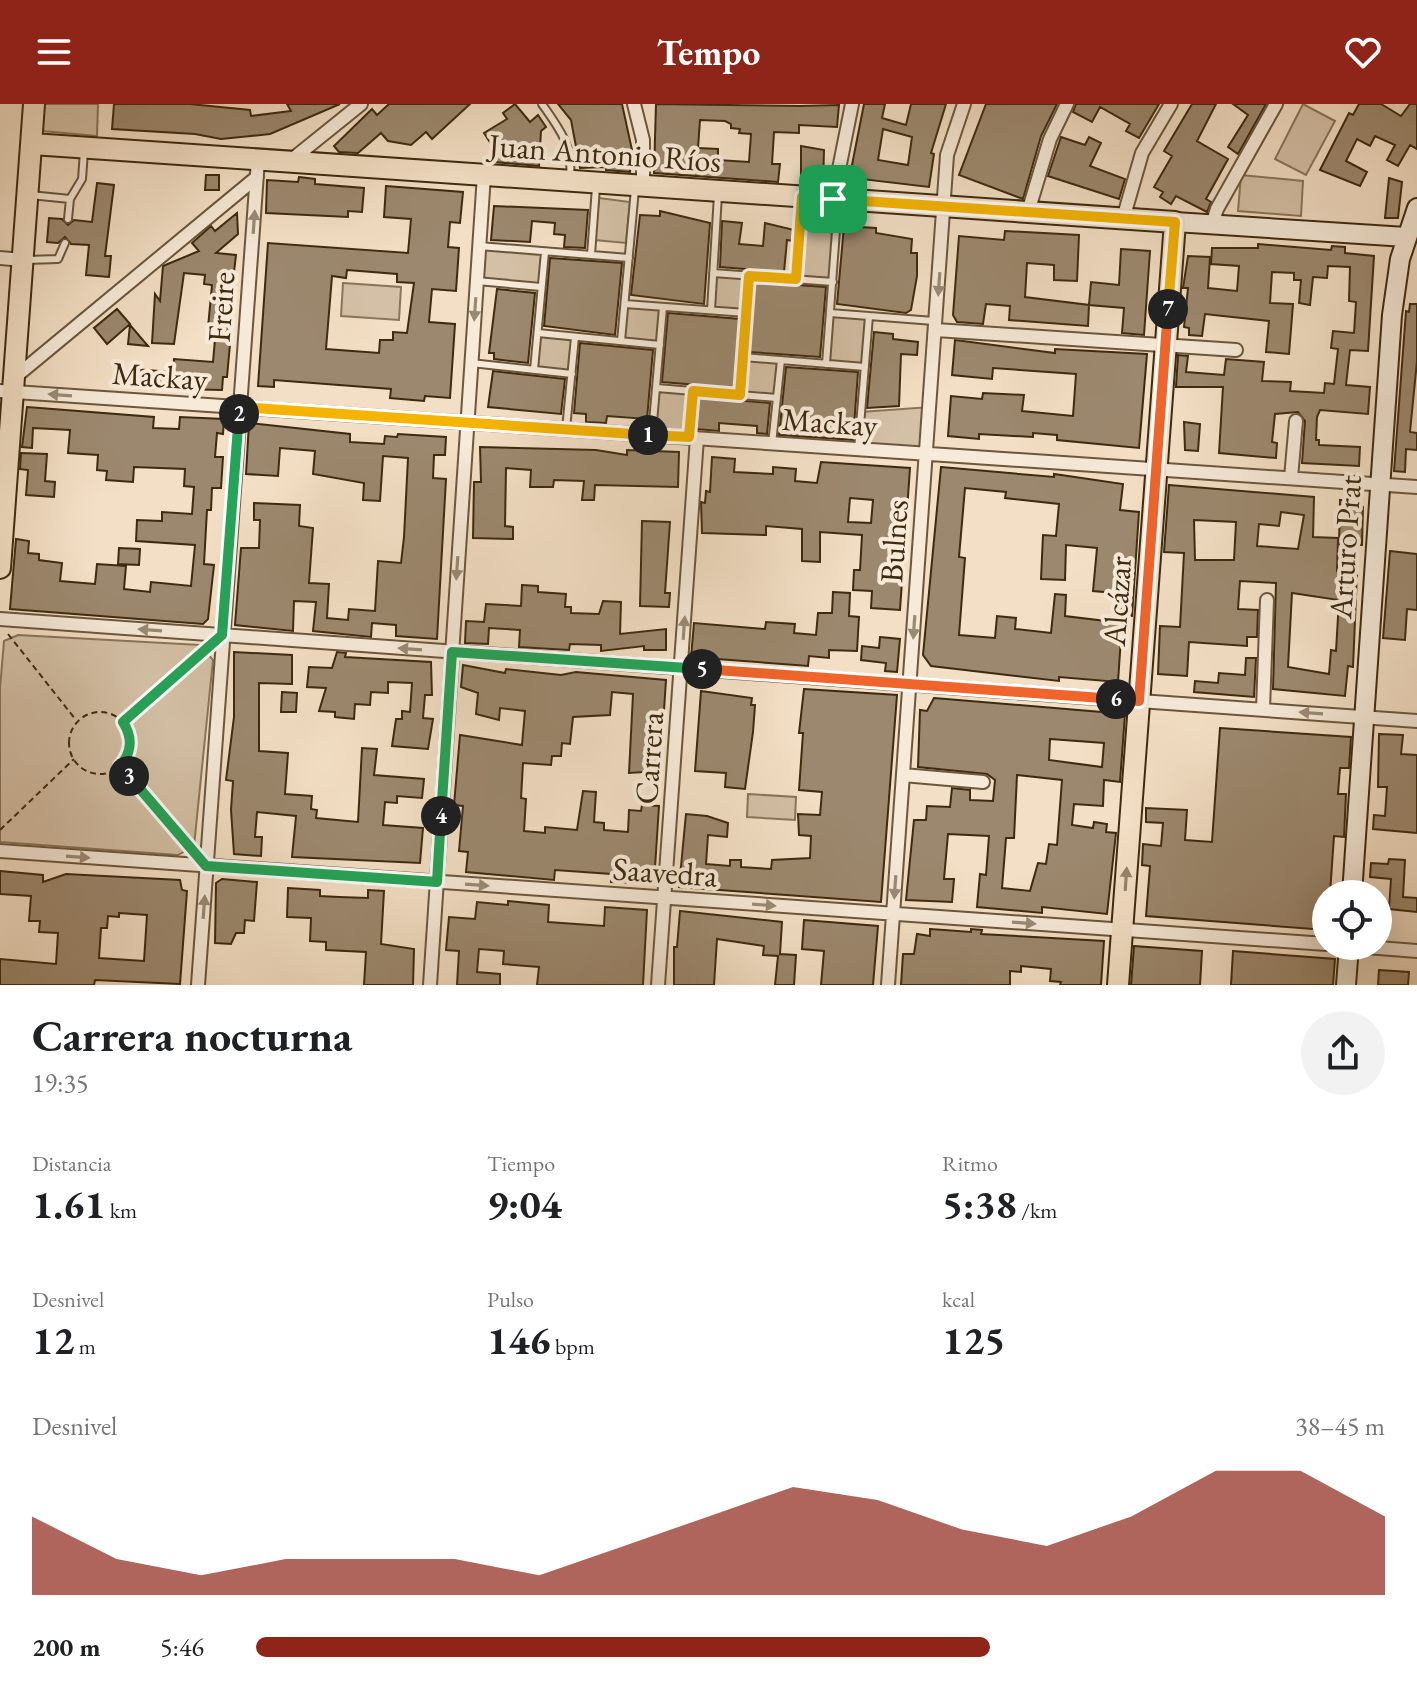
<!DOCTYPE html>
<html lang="es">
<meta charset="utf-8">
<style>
:root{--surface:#fff;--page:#f2f2f2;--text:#202124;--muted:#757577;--accent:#8f2418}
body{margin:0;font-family:"EB Garamond",serif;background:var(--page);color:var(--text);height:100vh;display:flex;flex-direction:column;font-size:30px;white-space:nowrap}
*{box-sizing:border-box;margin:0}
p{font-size:26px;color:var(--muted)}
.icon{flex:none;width:44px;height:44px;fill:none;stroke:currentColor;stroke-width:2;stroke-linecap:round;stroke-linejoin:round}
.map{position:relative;height:881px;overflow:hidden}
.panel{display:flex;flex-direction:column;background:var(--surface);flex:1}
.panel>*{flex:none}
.buttons{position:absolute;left:1312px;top:776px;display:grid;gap:16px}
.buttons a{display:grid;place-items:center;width:80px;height:80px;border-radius:50%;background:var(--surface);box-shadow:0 8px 32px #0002;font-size:40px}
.pin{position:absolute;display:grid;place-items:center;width:68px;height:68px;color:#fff;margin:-34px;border-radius:16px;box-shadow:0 4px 12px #0006}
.km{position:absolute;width:40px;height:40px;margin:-20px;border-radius:50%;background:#222;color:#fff;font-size:22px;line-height:40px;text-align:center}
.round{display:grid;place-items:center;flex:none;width:84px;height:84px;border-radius:42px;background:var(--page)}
.summary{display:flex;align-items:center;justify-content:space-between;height:136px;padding:0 32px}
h1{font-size:44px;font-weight:700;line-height:60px}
.metrics{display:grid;grid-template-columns:repeat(3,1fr);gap:12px;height:136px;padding:8px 32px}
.metrics div{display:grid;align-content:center}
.metrics b{font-size:40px;font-weight:700}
.metrics small{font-size:22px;font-weight:400}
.metrics p{font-size:22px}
.chart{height:224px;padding:16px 32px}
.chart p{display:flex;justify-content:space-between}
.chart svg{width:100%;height:144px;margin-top:8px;fill:var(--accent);opacity:.7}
ul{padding:0 32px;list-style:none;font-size:26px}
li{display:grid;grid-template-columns:128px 96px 1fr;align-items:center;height:60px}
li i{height:20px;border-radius:10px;background:var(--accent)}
header{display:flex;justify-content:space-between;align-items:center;height:104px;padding:0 32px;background:var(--accent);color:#fff;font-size:36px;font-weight:700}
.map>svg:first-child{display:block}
</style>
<header><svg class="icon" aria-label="menu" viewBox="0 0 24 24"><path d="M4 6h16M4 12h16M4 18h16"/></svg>Tempo<svg class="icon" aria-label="heart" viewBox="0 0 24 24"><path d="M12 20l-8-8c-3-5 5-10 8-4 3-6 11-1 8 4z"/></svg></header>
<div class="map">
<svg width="1417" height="881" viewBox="0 0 1417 881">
<rect width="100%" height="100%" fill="#f3dfc5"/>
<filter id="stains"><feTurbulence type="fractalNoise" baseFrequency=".0025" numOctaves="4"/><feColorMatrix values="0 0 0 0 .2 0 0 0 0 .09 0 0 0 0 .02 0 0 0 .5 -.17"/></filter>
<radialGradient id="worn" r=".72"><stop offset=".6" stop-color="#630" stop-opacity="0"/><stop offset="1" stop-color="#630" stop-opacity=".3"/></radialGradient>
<path fill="#d4c0a6" stroke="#89755a" stroke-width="2" d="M44 0H98L97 32 42 27Z
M1303 0 1335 17 1306 71 1275 55Z
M1241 71 1303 77 1301 112 1238 107Z
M802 93 839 95 833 178 796 175Z
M599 94 630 98 626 139 595 136Z
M479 142 545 148 541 183 477 177Z
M713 169 749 172 746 209 711 206Z
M343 179 401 183 399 216 341 212Z
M625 200 663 203 660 241 621 237Z
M830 209 869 212 865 263 827 260Z
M538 229 575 233 572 270 534 266Z
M743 253 781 256 777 294 740 291Z
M657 284 693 287 689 333 652 331Z
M930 303 927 350 858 346 861 308Z
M18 531 200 541 213 556 194 742 178 751 0 738V584L4 537Z
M748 690 796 693 795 716 747 713Z"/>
<path fill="#9c886e" stroke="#3e2a0f" stroke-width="2" fill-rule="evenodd" d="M114 0H190L250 6 251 12 291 7 287 0H340L270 30 221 35 195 30 112 25Z
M389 0H470L432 35 426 28 411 41 388 37 381 29 358 49 339 48 334 42 372 5 377 11Z
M515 0 530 18 538 11 546 23 541 27 539 62 494 58 495 46 484 29 507 15 503 9Z
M558 0H622L632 46 630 68 606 66V63L580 64 571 16Z
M656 0 800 2 839 1 837 23 799 21V29L774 28 772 60H780L778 78 654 69ZM700 16 725 17 731 20V24L740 25 739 29 751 30 749 58 718 56V45L698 44Z
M864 0H885L882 14 906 21 911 0H946L931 49 934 50 929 83 861 75 862 68 851 66ZM883 25 912 33 908 61 878 56Z
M986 0H1057L1041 32 1023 95 959 71Z
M1076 0H1159L1139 34 1126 27 1130 20 1100 3 1092 18 1073 8Z
M1192 0H1216L1197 37 1228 55 1206 95 1211 98 1207 108 1176 92 1171 100 1160 93 1163 88 1154 83 1172 52 1164 47Z
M1233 0H1266L1238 50 1228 43 1248 11Z
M1359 0H1381L1401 12 1410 0H1417V45L1410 41 1398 62 1387 56 1395 41 1375 32 1370 42 1357 35 1346 57 1367 68 1360 82 1320 66 1349 9 1353 11Z
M1061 33 1085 41 1089 33 1101 39 1090 62 1125 75 1119 95 1048 72Z
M801 42 824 46 823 81 801 79Z
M206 71H219V86H205Z
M299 73 315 75V80L364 84 362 108 348 107V113L266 109 267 76 298 78Z
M1389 74 1402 78 1398 114H1385Z
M97 79 114 81 105 152H111L109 173 86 171 89 141 71 140 65 133 58 139 47 138 49 114 62 115 68 121 74 116 92 118Z
M386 82 463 88 460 119 450 118 448 143 459 144 456 187 432 185 429 218 455 220 450 294 425 292 424 297 390 294 391 285 274 276V283L258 282 268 139 408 149 411 115 384 113ZM347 166 397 170V178L414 179 407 229 393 228V236H380L379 249 326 245 332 172 346 174Z
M494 102 588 106 585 144 564 143 565 131 554 130 555 119 532 117 530 138 491 136Z
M660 107 710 119 704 200 631 191 640 111 660 112Z
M237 109 238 130 216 149 236 151 228 220V240H230L227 273H223L222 286 132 284 134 265 173 268 174 255 213 258 215 235 207 234 212 181 204 180 205 171 184 169 174 240 152 239 155 190 160 197 163 162 199 147 192 139 211 122 215 127Z
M845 111 861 112 860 123 876 124V129L912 135 911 149H917V172L911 206 906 209 837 200Z
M722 117 742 119 739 140 763 142 765 119 794 126 793 137 787 136 784 168 720 163Z
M1005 127 1079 131 1077 177 1054 176V161L1027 159 1025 193 1089 201 1088 222 1009 216 1010 202 986 200 983 220 957 218 953 211 959 132 1004 136Z
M1258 140 1331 146 1332 142 1345 143V149L1374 152 1368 247 1350 246 1346 281 1370 283 1368 310 1320 306 1317 313 1316 336H1319V341L1360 343 1359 362 1302 359 1305 317 1298 308 1275 310 1272 338 1277 339 1276 354 1219 349 1223 283H1176L1178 251 1188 252 1186 268 1224 271 1226 255 1264 258 1262 277 1291 278 1290 287 1324 289 1325 279 1334 280 1338 245 1331 244 1333 227 1354 229 1356 198 1349 197 1350 163 1328 162 1327 174 1313 173 1310 201 1299 199 1301 176H1294V169L1272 168 1270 199 1293 200 1289 250 1266 248 1269 217 1205 210 1202 232 1189 231V224L1184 223 1188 184H1183L1188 152 1210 153 1208 184 1237 187 1239 162 1211 160 1212 144H1258Z
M1121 145 1150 147 1144 231 1122 229 1124 204 1089 201 1091 178 1119 181Z
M550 154 622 159 615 231 544 222Z
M755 178 826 183 820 253 749 248Z
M497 185 535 189 528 259 494 255V249H489Z
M1410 200H1417V257L1410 328 1417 329V346L1406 345 1405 368 1394 367 1406 207 1409 208Z
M117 205 130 220 107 240 94 224Z
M668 209 740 215 734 284 662 278Z
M130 221 148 242 128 240Z
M874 228 893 230V235L918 238 917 251 901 250 899 302 867 304Z
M955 236 1055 249V245L1147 250 1139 344 1057 336V331L1033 329V333L979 330V335L948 332 951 292 982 295 983 289 1024 291 1022 307 1073 312 1076 270 993 264 992 275 952 271Z
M580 239 653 246 647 315 607 312 606 319 586 318V310L574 309Z
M786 263 858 268 853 336 779 331Z
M493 267 565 275 561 310 488 303Z
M698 293 770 299 767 330 757 329V322L719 319V327L696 325Z
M27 303 154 313 153 324 179 325 180 313 224 315 223 330 217 329 215 353H223L221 384H212L211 406H207L204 460 214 461 208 515 203 520 10 505 16 435 29 437 28 449 39 450V456L62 459 60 477 95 480 97 460 126 462 124 485 150 488 151 478 191 482 195 441 136 437 137 416 162 417V408L192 410 194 383 184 382 185 365 134 363 133 378 106 376 107 367 97 366 98 351 68 349 70 326 33 324 32 344 22 343Z
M1184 318 1200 320 1198 347 1185 346Z
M249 319 350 330V338L384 340 385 332 397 333 398 330 446 333 445 351H434L433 374 446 375 437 535 396 532V521L372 519 371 533 313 527 316 498 294 497 293 527 235 521 241 444H259L260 416H254V399L300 401 299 422 313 424 309 479 329 480 327 514 348 516 349 505 375 507 378 457 401 459 404 433 408 354 383 352 380 397 363 396 364 379 313 370 315 347 280 344 278 372 246 370Z
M480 343 596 346 627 351V346L679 348 678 383 595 381 594 396H582L584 377 554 376 553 383H530L531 366 506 364 505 422 513 423V435L473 434 474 378H481Z
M21 349 47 350 45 377 55 378 54 393 26 391 28 366 20 365Z
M712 353 735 355 734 368 773 370V363L796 365 795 377 817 379 821 358 910 364 900 506 871 504 872 487 853 486 854 466H860L862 431 820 428V458L802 457V425L766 422V431L702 429 701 398 705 399 706 387 710 388ZM850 394 873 396 871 419 848 418Z
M941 363 1054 373V370L1123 380 1120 406 1139 408 1132 512 1113 510 1115 489 1093 487 1097 444 1066 441 1065 476 1041 475 1043 431 1056 432 1059 400 1005 394 1006 388 965 384 959 453 965 454 959 531 995 534 997 512 1016 514 1015 525 1051 529 1055 490 1066 491 1065 512 1122 519 1118 578 1059 573V577L931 562 923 551Z
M1169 381 1314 393 1313 433 1338 434 1337 467 1357 469 1353 563 1348 562 1345 592 1273 585 1276 479 1240 477 1238 505 1258 506 1257 533H1247V542L1189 538 1187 572 1158 570 1160 522 1180 523 1184 449 1164 448ZM1281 408 1304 411 1298 445 1257 442 1259 420 1279 422ZM1194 416 1236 418 1234 456H1195ZM1292 489 1339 496 1336 547 1331 546 1329 570 1288 563Z
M1340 396H1358L1363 403 1362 441 1339 440Z
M642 417 670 418 665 489H670L669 503 640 502Z
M119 444 140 445 139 461 118 460Z
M1390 447 1417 450V506L1407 505 1405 536 1383 534Z
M522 481 538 482V488L566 490 565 503H571V509L599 510 603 497 621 498 620 530 666 525V546H644V542L601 547V541L570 540 569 546 519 543 520 526 489 524 488 540 465 539 466 517 484 518 486 500 521 502Z
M833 488 850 489 849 512 859 513 857 547 829 546V554L809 552 808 562 691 553 694 519 765 525 766 518 795 520 794 529 816 531 818 509H832Z
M880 533 900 535 897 568 885 567 886 559 861 556 862 542 879 544Z
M234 548 292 551V580L259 579V647L288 649 285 690 312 692 311 705 317 706 316 714 358 718 362 644 377 645 374 671 424 675 422 694 397 692V699L385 698 383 721 423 724 420 759 292 753 296 712 257 708 255 733H262L261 752 234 750 231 706 233 677 226 676 234 613Z
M337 548 346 549 345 553 431 558 432 591H425L423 614 433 615 428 645 392 642 396 615H402V607L410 608 412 579 388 578V589L371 588 370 601 355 600 354 615 335 613V608L319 607 326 584 307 583 309 563 332 564Z
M1246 554H1256L1254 593 1194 588 1195 577 1218 579 1219 569 1245 571Z
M463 561 505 569 506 565 561 571 576 568 666 576 660 667 629 669 633 590 612 588 610 611 573 613 570 640 562 639 561 652H552L551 661 523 659 521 694 526 695 524 727 545 729V723L577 726 583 687 596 688 594 718 604 719V726L628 728 629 706 641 707 642 701 659 702 654 779 611 778V770L555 766 554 776 466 768 468 748 459 747 463 702 454 701 460 631 522 641 525 607 500 604 499 616 476 610 478 589 461 583Z
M804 585 897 591 881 798 679 783 686 710 707 712 728 719 727 733 708 731 706 760 730 762V756H741V763L771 765 772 756 810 754 811 732 799 731 798 710 820 711 822 688 799 686 803 629H799Z
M701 587 752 594 751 601H755L753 628 745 685 725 683 726 669 695 667Z
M282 588 297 589 296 608H281Z
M934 594 1125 610 1120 678 1104 676 1103 702 1074 700 1072 721 1093 724 1094 718 1107 720 1106 728 1116 729 1107 810 1042 803V809L977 803 980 770 986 771 989 732 948 730 944 775H954L952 798 906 796 914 716H926L927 702 950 703 952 684 970 686V696L993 697 995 676 987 670 918 663 920 606 927 607ZM1050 635 1104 639 1102 663 1049 656ZM1017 671 1062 676 1057 741 1049 740 1046 760 1038 759 1030 787 1002 784 1006 734H1014Z
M1220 624 1351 633 1349 664H1340L1338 690H1346L1344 733 1334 732 1330 790H1326V826L1146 812 1150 762 1142 761 1143 740 1161 742 1163 719 1146 718V704L1187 706 1185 736 1212 738Z
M1379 630 1403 631 1401 650 1417 651V729L1373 725 1374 711 1385 712 1387 683H1378Z
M1389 755 1405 756 1403 793 1417 794V808L1389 805 1391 775 1370 773 1371 759 1388 760Z
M0 767 43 771V778L66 770 180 776 182 786 187 787 180 880 95 876 94 881H0V855L56 860 58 829 39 828 40 817H29L31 792 0 790ZM119 809 147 811 144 857 99 854 101 824H107L108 812 119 813Z
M222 775 257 778 254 817 245 816 244 829H236L231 840 215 839 216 779Z
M288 784 320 786V792L339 793 368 794V786L384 787 381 840 414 845 413 881H364L366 848 326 846V838L310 837 311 814 287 813Z
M508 797 549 801 548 818 604 822 605 803 647 806 643 881H537L539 863 503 860 504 847 479 845 477 868 500 870V881H457L459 847 446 846 449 813 475 815 477 798 508 801Z
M680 807 782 818 780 850 796 851 794 881H775L778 852 763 851 764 842 717 835 714 881H674V843H677Z
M804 816 878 822 873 881H821L824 847 802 845Z
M930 825 971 828V825L982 826 981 830 1104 837 1101 881H1060L1061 878 1050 877 1051 865 1021 862V868L1010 867V881H901L903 850H914L917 830 930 832Z
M1134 842 1202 847 1200 881H1131Z
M1233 847 1335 855 1333 881H1231Z
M1379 866 1409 868 1408 881H1378Z"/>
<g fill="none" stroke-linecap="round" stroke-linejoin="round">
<g stroke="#6b573c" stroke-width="10">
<path id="service" d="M542 0C559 24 573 42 570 72
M30 91 70 95
M68 115 70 95 82 75 84 47
M479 142 629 154
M591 151 596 83
M27 156 58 155 65 139
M713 169 833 178
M796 175 802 95
M477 177 541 183
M625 200 746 209
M711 206 718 91
M830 209 934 217
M538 229 660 241
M621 237 635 85
M743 253 865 263
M471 259 572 270
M826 260 838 100
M534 266 545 148
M657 284 777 294
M740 291 749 172
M566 325 575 233
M652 330 663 203
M689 333 693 287
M772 340 781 256
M858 346 869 212"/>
</g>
<g stroke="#6b573c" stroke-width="16">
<path id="minor" d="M634 0 643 36V82
M289 58 361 0
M833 95 852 0
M1028 108 1050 35 1067 0
M1123 115 1142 49 1171 0
M1212 121 1217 105 1276 0
M0 154 23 156
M936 226 1236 246
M14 274 257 73
M0 287 1417 383
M1291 374 1296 317
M0 515 1417 617
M1263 605 1267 496
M903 671 983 678
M0 747 1326 840
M1353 842 1417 847
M198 881 258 56
M430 881 484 71
M658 881 697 334
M888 881 947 51 964 0"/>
</g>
<g stroke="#3e2a0f" stroke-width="22">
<path id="secondary" d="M1175 118 1406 133
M1352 790 1392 211 1400 155 1417 104
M1346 881 1349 842"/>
</g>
<g stroke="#3e2a0f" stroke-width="24">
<path id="primary" d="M32 40 1175 118 1118 881
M0 464 34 0"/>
</g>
<path stroke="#3e2a0f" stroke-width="2" stroke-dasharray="6 4" stroke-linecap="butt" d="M8 530 76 616
M69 639a31 31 0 1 1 62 0a31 31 0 1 1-62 0Z
M124 618 209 543
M121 663 193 746
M0 726 74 655"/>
<use href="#service" stroke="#f7ead9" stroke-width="6"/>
<use href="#minor" stroke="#f7ead9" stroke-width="12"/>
<use href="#secondary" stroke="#f7ead9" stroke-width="18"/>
<use href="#primary" stroke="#f3dfc5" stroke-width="20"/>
</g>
<defs><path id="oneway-solid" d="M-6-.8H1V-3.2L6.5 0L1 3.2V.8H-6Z" transform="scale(2)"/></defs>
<g fill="#9a8a74">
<use href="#oneway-solid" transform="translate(254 118) rotate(-86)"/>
<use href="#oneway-solid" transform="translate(939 180) rotate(94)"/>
<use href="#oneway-solid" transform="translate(475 205) rotate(94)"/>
<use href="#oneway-solid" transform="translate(60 291) rotate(-176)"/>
<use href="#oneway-solid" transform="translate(457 464) rotate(94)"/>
<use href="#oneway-solid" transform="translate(914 523) rotate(94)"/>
<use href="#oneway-solid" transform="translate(684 524) rotate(-86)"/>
<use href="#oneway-solid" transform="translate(150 526) rotate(-176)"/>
<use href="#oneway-solid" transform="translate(410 545) rotate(-176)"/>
<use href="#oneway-solid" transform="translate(1311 609) rotate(-176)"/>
<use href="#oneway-solid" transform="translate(78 753) rotate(4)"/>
<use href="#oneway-solid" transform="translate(477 781) rotate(4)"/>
<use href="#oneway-solid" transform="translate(895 783) rotate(94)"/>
<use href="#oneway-solid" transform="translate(764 801) rotate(4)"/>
<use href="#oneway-solid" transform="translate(204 803) rotate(-86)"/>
<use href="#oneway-solid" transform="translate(1024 819) rotate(4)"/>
</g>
<use fill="#98846a" href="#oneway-solid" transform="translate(1126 775) rotate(-86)"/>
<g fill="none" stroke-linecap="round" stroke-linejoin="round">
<g stroke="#fff" stroke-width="16">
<path id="split-1" d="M648 331 689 333 693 287 740 291 749 172 796 175 802 93 833 95"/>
</g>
<g stroke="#fff" stroke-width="16">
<path id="split-2" d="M239 310 240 303 648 331"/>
</g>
<g stroke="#fff" stroke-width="16">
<path id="split-3" d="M129 672 120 662C132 648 133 634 123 618L222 531 239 310"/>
</g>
<g stroke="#fff" stroke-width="16">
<path id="split-4" d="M129 672 206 762 437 778 441 712"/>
</g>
<g stroke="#fff" stroke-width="16">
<path id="split-5" d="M441 712 452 548 702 565"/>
</g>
<g stroke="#fff" stroke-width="16">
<path id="split-6" d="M702 565 1116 595"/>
</g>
<g stroke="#fff" stroke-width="16">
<path id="split-7" d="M1116 595 1139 597 1168 205"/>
</g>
<g stroke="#fff" stroke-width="16">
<path id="split-8" d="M833 95 1175 118 1168 205"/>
</g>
<use href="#split-1" stroke="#f5b400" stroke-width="10"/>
<use href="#split-2" stroke="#f5b400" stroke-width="10"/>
<use href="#split-3" stroke="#22a559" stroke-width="10"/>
<use href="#split-4" stroke="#22a559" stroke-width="10"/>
<use href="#split-5" stroke="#22a559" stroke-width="10"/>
<use href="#split-6" stroke="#f0652b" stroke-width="10"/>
<use href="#split-7" stroke="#f0652b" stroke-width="10"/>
<use href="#split-8" stroke="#f5b400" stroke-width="10"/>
</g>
<g text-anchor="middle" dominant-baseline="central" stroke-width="8" stroke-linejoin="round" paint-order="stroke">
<g font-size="32" fill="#3e2a0f" stroke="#f7ead9">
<text transform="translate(605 49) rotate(4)">Juan Antonio Ríos</text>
<text transform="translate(221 203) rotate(-86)">Freire</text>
<text transform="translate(160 272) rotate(4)">Mackay</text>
<text transform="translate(830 318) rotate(4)">Mackay</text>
<text transform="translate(894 437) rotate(-86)">Bulnes</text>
<text transform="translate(1345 443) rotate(-86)">Arturo Prat</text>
<text transform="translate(1117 497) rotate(-86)">Alcázar</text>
<text transform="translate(649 654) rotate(-86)">Carrera</text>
<text transform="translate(665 768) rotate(4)">Saavedra</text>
</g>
</g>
<rect width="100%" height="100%" filter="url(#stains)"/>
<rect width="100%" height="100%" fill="url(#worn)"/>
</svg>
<div class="buttons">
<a><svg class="icon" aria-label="locate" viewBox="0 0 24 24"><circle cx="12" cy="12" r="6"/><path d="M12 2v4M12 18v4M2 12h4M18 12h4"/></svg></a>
</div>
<div class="pin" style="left:833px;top:95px;background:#1e9e55"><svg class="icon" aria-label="arrive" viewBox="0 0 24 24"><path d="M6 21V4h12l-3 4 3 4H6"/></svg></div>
<b class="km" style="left:648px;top:331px">1</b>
<b class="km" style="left:239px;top:310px">2</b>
<b class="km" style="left:129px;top:672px">3</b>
<b class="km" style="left:441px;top:712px">4</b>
<b class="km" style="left:702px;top:565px">5</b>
<b class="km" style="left:1116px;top:595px">6</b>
<b class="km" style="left:1168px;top:205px">7</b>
</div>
<section class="panel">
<div class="summary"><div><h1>Carrera nocturna</h1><p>19:35</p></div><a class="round"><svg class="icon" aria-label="share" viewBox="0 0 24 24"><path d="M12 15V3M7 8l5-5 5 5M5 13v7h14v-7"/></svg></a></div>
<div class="metrics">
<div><p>Distancia</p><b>1.61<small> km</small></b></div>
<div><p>Tiempo</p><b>9:04</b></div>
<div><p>Ritmo</p><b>5:38<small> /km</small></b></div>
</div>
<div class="metrics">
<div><p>Desnivel</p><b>12<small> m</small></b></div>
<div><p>Pulso</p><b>146<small> bpm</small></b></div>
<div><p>kcal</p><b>125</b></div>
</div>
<div class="chart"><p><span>Desnivel</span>38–45 m</p>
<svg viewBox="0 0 160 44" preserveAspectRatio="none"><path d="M0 44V20L10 33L20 38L30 33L40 33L50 33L60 38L70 29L80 20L90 11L100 15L110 24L120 29L130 20L140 6L150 6L160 20V44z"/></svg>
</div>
<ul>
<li><b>200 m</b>5:46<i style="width:65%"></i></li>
</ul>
</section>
